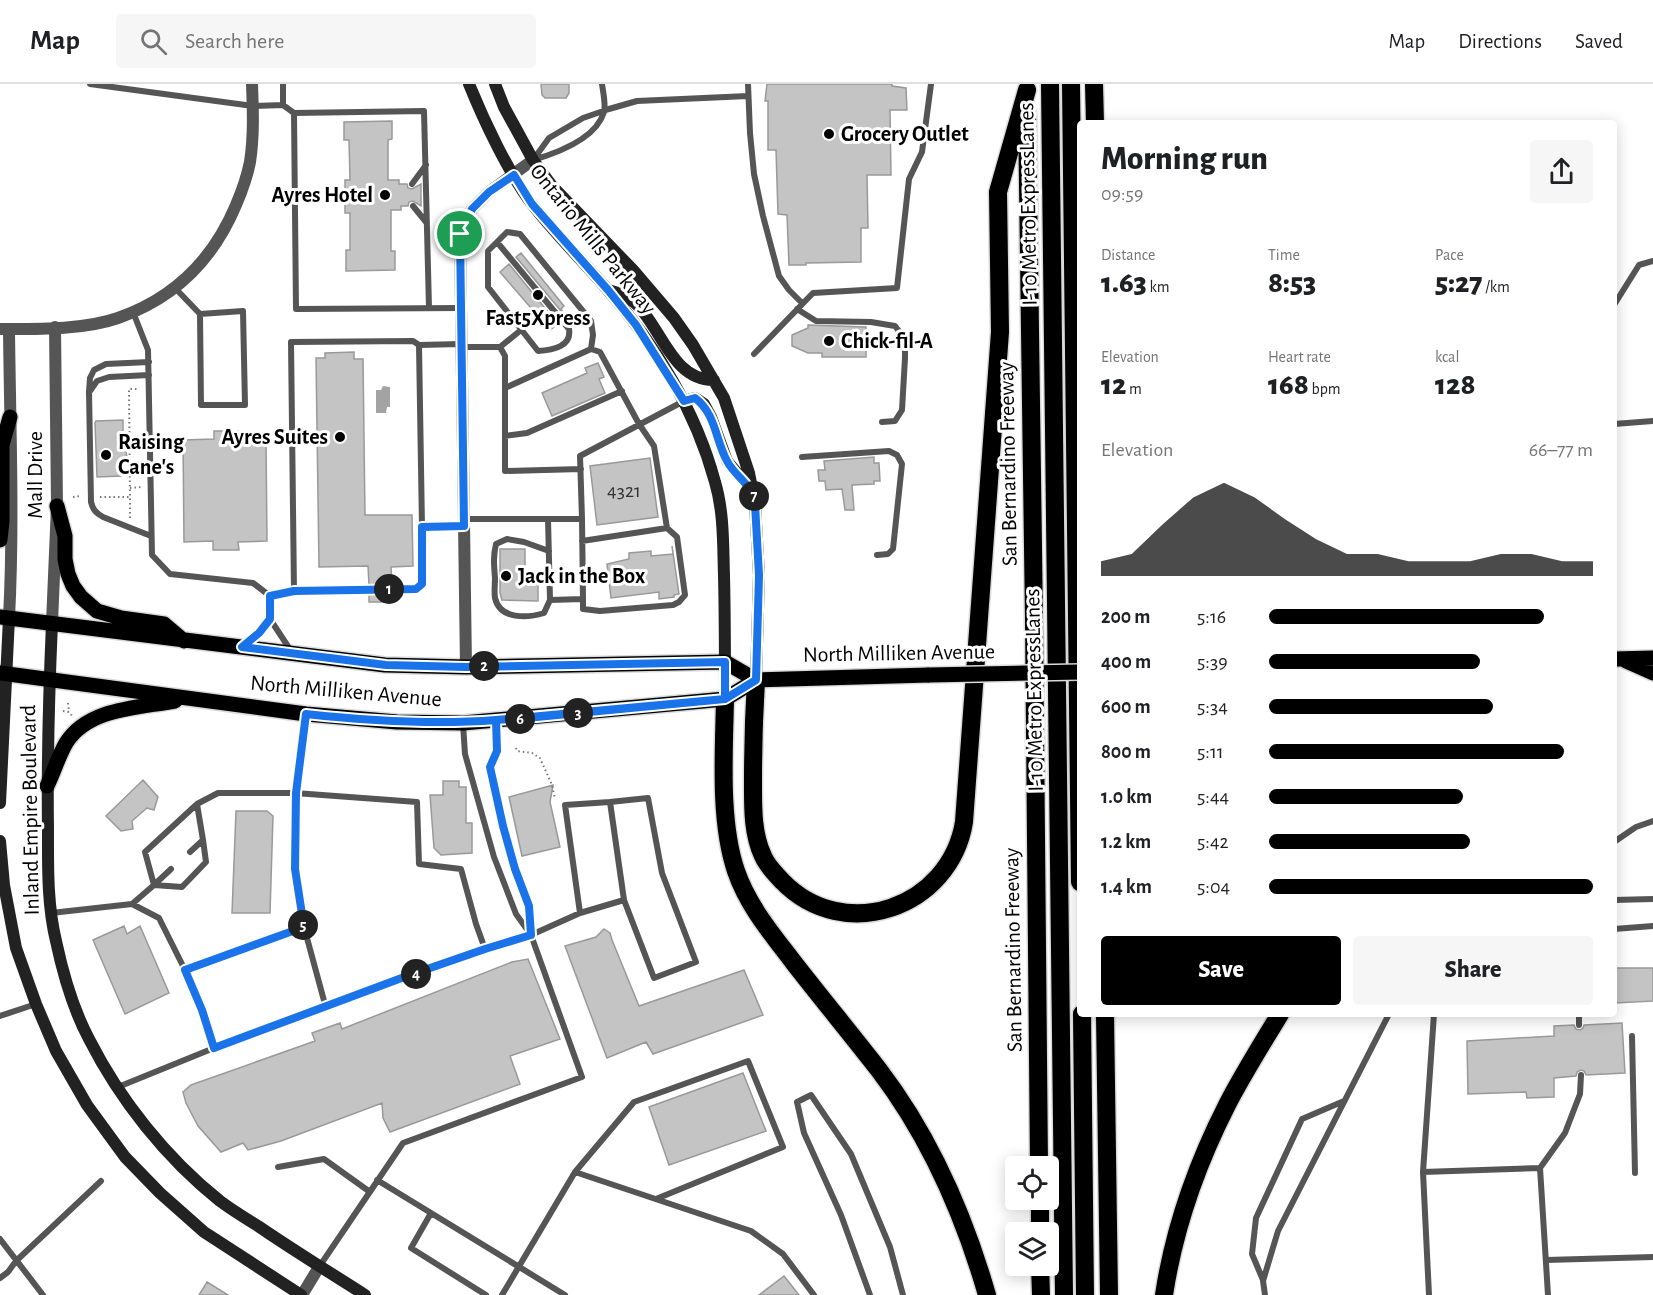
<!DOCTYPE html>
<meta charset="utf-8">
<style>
:root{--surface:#fff;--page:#f6f6f6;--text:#202124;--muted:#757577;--line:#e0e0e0;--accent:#000}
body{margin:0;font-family:"Alegreya Sans",sans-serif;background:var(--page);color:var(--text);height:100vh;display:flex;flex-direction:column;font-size:22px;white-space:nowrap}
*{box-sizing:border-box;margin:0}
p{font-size:20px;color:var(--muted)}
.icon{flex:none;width:33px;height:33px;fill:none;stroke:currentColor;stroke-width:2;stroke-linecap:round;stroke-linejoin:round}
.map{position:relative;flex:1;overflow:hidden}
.drawer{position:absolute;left:1077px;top:36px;width:540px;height:897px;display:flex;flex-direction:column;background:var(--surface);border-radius:6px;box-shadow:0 3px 15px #0003}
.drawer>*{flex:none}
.buttons{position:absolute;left:1005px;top:1072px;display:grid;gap:12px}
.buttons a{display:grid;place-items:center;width:54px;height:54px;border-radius:6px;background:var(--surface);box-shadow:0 3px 15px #0003;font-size:30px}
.pin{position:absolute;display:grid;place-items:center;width:51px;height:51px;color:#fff;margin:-26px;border:3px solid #fff;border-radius:50%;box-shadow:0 2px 6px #0007}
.km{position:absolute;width:30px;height:30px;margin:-15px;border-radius:50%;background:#222;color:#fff;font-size:16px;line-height:30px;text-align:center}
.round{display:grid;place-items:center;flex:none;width:63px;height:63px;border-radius:6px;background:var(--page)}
.overview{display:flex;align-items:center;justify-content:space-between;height:102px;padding:0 24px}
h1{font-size:33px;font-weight:800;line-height:45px}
.metrics{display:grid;grid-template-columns:repeat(3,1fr);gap:9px;height:102px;padding:6px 24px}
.metrics div{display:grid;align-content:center}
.metrics b{font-size:30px;font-weight:800}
.metrics small{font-size:16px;font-weight:400}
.metrics p{font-size:16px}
.chart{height:168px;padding:12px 24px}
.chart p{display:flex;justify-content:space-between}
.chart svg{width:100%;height:108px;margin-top:6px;fill:var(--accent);opacity:.7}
.primary-button{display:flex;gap:12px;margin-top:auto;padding:12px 24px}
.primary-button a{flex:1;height:69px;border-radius:6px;background:var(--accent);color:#fff;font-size:24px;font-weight:800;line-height:69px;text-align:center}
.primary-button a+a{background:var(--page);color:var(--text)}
ul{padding:0 24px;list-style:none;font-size:20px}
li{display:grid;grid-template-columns:96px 72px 1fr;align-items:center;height:45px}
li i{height:15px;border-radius:8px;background:var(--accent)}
header{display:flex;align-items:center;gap:36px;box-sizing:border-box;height:84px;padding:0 30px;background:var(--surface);border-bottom:2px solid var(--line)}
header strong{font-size:28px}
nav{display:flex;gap:33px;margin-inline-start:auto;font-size:21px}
.search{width:420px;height:54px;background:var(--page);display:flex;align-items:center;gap:15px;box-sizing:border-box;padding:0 21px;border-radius:6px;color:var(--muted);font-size:22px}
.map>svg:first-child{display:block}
</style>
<header>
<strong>Map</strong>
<div class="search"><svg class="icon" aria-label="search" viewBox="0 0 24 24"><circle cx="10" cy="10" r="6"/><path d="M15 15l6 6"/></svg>Search here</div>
<nav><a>Map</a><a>Directions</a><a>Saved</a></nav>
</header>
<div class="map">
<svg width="1653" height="1211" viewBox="0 0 1653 1211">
<rect width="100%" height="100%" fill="#fff"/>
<path fill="#a3a3a3" d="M383 302 390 303V323H387L386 329H376V306H381Z"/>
<path fill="#c4c4c4" stroke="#999" stroke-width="1.5" d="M541 0H569V9L566 14H545L542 11Z
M767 0H892V2L906 4 907 26H890L891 91H867L868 144H861V178L806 179V181H789L787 131 778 130 776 66H768V17H765Z
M392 37V55L388 56V96H399V100H407L408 104 412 105 421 100V122L413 117 409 118 408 122H401V126H391V167H395V186L346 187V166H350V129H345V96H350L349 56H344V38Z
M521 169 564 222 561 225 566 233 516 173Z
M509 180 558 240 550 246 500 188Z
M808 241 866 243V273H822V269H808L792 262V251L808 244Z
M354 268V275H363L365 431H412L413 482 391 483 392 500 369 501 368 482 319 483 316 274H325V269Z
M598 279 604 293 599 295 605 309 552 332 542 309 587 289 585 284Z
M123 336V364H126L127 377 124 376V389H122V392L97 393 95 339 96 337Z
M214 347H238V354H266L267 457 238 458 239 466H213V457L184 458 183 356 214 355Z
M874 373V379H879L880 397H874V400L852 401 854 426H845L842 405 826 406 825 397H819L818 386H825L824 377Z
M650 374 658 433 597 441 590 382Z
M672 462 679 510 674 511V513L659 515V508L611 514 607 480 629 475V469L651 467V472L673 470Z
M500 465H525V497L538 496V517L502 516 500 509Z
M369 511H392L391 518H369Z
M143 696 158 713 154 726 147 724 132 737 133 745 121 747 106 732Z
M443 697H459V703H466V739H472V769L441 771 434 764 430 711H443Z
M553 701 550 718 560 763 522 772 509 713Z
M236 727H267L273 732 270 829H232Z
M124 842 127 850 140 842 169 909 125 930 93 856Z
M604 845 610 849 612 856 639 922 744 886 763 931 653 970 646 958 607 974 565 862 596 853Z
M528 875 560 955 510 972 520 1000 390 1048 383 1034 382 1019 281 1057 248 1066 243 1059 221 1068 198 1042 186 1019 183 1008 191 1001 315 957 312 949 340 939 342 945 512 878Z
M1614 884H1653V917L1615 919Z
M1622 939 1625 989 1586 991 1584 987 1581 986 1577 988 1576 992 1554 994V1013L1527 1014 1526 1008 1468 1010 1467 957 1554 952V942L1574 941 1576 945 1580 946 1583 944 1584 941Z
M743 989 766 1047 669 1081 649 1023Z
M784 1192 799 1211H759Z
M207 1198 228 1211H199Z"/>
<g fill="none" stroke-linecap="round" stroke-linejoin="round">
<g stroke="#dbdbdb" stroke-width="18">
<path id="primary" d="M57 422 65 452V475L68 490 73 502 81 513 97 527 121 534 164 540 184 557
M0 456 2 437V361L10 333
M0 533 385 581 466 583 725 578 756 596
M1614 575 1653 574
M1626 577 1653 589
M0 589 306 630 397 638 463 639 496 636 725 615 756 596 929 591
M47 702C54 688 58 673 66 659 88 624 137 624 175 617"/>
</g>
<g stroke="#dbdbdb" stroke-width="21">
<path id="motorway" d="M1050 0 1064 1211
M1071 0 1080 798
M1094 0 1095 39
M1027 29 1034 536 1039 1083
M756 596C754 629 753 662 753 696 753 721 752 749 763 772 767 782 775 789 782 797 844 861 950 824 964 738L1000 248 998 108 1027 6
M725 615C724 668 719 737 736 787 748 822 772 850 794 879 822 915 851 950 879 986 930 1053 964 1131 987 1211
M1082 930 1085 1211
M1105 930 1109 1211
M1040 1116V1149
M1040 1182 1041 1211
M1164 1211C1174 1145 1197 1080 1227 1021 1243 990 1262 960 1280 930"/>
</g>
<path stroke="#777" stroke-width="2" stroke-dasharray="1.5 3" stroke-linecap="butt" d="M130 404 142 403
M73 413 82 412
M100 413H130L129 305H138
M130 434V413
M68 619 69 628
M63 627 69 628 73 633
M516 664 517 667 532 669 540 674 552 701 555 715"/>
<path stroke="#555" stroke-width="6" d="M90 0 253 22 283 21 294 29 296 225 461 224
M748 0 750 49 754 90 763 132 779 192 789 206 802 219
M283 21V0
M294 29 424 27 429 224
M533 76 549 54 583 34 609 25 637 17 748 12
M533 76C557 69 596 55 604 28 606 20 603 8 602 0
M412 100 426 81
M413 122 426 138
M497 158 569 245C572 263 552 266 538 267L488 203V167L507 148 520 150 591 237 593 251 591 265
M175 204 200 230 201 321H245L243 227 200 230
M1614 221 1639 181 1653 177
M797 225 816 237 871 238 895 242 905 255V274L902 326 895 337 882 338
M133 228 148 266 152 471 170 490 253 499 270 512
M419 261 422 443
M461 263H500L505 272V387L581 385
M500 263 521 246
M754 270 813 209 897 204 909 95 922 68 931 0
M149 278 106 280 94 286 90 294 89 308 91 418C93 426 96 429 103 433L151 452
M505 304 591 265 600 268 639 340 654 362 667 444 582 457
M90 307 97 297 109 293 149 291
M1614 340 1653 337
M505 352 527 349 622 307
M802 373 889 367 897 371 902 380 893 465 888 470 877 471
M464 435H582L580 372 684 317
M548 435 550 516 583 515 582 435
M549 467 524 458 507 455 496 460C493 472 494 482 495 494 495 500 494 508 495 514 500 536 528 534 544 529L550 516
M294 507 291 258 413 257 419 261 461 260
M583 515V525L600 527 673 521 679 518 685 511 677 453 667 444
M243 562 259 549 270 535
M291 567 270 535V512L294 507 416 505 422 500V443L464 442
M463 640 465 670 494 773 516 830 531 851 529 822 515 785 503 742 490 683 497 667 496 637
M1614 758 1636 743 1653 737
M190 768 203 756 197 720
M154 801 182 803 206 778 203 756
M154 801 171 785
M1614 816 1653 815
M51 829 132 820 159 834 185 886 304 843 295 785V709H218L197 720 145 768 154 801 132 820
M580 829 565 721 610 718
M304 843 326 924
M1614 845 1653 842
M485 865 531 851 580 829 624 816 610 718 648 714 662 789 696 878 654 894 624 816
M185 886 202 925 214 964
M1579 930V941
M0 932 36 920
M1632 952 1635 1089
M118 1003 214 964 485 865 476 840 461 785 419 780 417 718 295 709 306 631
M278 1083 324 1075 370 1108
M1540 1084 1565 1049 1580 1010 1581 991
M575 1088 634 1018 748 977 783 1063 656 1115
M1423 1088 1434 930
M377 1096 565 1211
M431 1129 411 1164 486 1211
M0 1155 43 1211
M1546 1176 1653 1173
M319 1183 403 1059 582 993 531 851
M0 1194 8 1188 16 1177 101 1097
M1263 1196 1252 1170 1256 1134 1302 1035 1344 1017
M502 1211 575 1088 751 1147 783 1170 814 1211
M870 1211 841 1131 804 1049 797 1018 811 1011 851 1070 890 1163 903 1211
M1265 1211 1263 1197 1278 1147 1389 930
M1429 1211 1423 1088 1540 1084 1548 1211"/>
<path stroke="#555" stroke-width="12" d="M0 245C36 245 84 246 118 234 175 214 213 176 236 121 242 107 247 93 250 78 254 52 253 26 252 0
M9 245C10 342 14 438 9 534
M52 539 57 422 55 243
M466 583 460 150 472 125 489 108 533 76"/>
<path stroke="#555" stroke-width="12" d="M302 1211 319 1183"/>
<path stroke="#222" stroke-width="12" d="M469 0C484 37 508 88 532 120 555 150 583 177 607 205 655 260 696 327 715 398 724 428 723 461 724 492 725 533 725 574 725 615
M495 0 504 23 533 76 552 102 633 186 674 234 693 261 724 314 749 389 755 420 759 491 756 596
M608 206C614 208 621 209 626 212 660 232 668 297 714 296
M684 317 695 314 704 320 711 333 727 377 752 407
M52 539C49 607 47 675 48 744 48 781 47 820 56 857 63 890 73 925 89 955 120 1016 166 1074 220 1117 232 1126 245 1134 258 1142 293 1166 329 1188 365 1211
M0 719 9 534
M0 757 4 801 16 864 36 920 56 967 87 1021 125 1073 160 1109 204 1148 301 1211"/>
<use href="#primary" stroke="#000" stroke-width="15"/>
<use href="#motorway" stroke="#000" stroke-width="18"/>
<g stroke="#dbdbdb" stroke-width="18" stroke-linecap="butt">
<path id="primary-bridge" d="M929 591 1080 588"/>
</g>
<use href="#primary-bridge" stroke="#000" stroke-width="15"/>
</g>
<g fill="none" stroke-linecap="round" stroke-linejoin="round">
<g stroke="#fff" stroke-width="12">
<path id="route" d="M460 150 464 442 422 443V500L416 505 294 507 270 512V535L259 549 242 563 386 581 466 583 725 578V615L526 634 496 636 497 667 490 683 503 742 515 785 529 822 531 851 485 865 407 892 214 964 202 926 185 886 304 843 295 785 296 709 306 630C370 637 433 641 496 636L725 615 756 596 759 491 755 420C751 398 736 394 727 377 715 355 716 330 695 314L684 317 636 241 608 206 532 120 514 91 489 108 472 125 460 150"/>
</g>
<use href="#route" stroke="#1a73e8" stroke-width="8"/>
</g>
<g fill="#000" stroke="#fff" stroke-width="2">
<circle cx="829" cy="50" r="6"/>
<circle cx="385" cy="111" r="6"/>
<circle cx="538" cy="211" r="6"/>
<circle cx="829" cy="257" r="6"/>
<circle cx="340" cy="353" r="6"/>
<circle cx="106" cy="371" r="6"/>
<circle cx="506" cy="492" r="6"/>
</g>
<g text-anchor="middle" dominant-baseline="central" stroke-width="6" stroke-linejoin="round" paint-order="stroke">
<g font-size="20" fill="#313131">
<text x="624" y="407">4321</text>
</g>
<g font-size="22" font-weight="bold" fill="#000" stroke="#fff" text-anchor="start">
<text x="841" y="50">Grocery Outlet</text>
<text x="373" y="111" text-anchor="end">Ayres Hotel</text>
<text x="538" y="234" text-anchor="middle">Fast5Xpress</text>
<text x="841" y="257">Chick-fil-A</text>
<text x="328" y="353" text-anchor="end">Ayres Suites</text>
<text x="118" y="358">Raising<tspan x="118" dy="25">Cane's</tspan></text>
<text x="518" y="492">Jack in the Box</text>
</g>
<g font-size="22" fill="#000" stroke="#fff">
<text transform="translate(1028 120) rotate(-91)">I-10 Metro ExpressLanes</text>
<text transform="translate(593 155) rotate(51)">Ontario Mills Parkway</text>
<text transform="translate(1008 380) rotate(-91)">San Bernardino Freeway</text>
<text transform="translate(35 391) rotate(-90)">Mall Drive</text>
<text transform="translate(899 569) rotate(-1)">North Milliken Avenue</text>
<text transform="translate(1034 606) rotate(-91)">I-10 Metro ExpressLanes</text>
<text transform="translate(346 607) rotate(5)">North Milliken Avenue</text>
<text transform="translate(30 726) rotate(-91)">Inland Empire Boulevard</text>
<text transform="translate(1013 866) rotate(-91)">San Bernardino Freeway</text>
</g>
</g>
</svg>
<div class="buttons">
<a><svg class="icon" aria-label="locate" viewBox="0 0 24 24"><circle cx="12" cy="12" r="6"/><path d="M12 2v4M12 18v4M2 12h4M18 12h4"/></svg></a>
<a><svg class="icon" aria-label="layers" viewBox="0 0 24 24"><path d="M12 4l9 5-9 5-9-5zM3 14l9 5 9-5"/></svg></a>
</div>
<div class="pin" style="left:460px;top:150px;background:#1e9e55"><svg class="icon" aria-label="arrive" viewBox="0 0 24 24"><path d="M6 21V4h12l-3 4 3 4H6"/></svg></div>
<b class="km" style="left:389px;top:505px">1</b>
<b class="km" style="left:484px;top:582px">2</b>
<b class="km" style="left:578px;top:629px">3</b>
<b class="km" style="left:416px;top:890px">4</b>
<b class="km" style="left:303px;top:841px">5</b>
<b class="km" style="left:520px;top:635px">6</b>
<b class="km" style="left:754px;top:412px">7</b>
<section class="drawer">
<div class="overview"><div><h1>Morning run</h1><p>09:59</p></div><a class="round"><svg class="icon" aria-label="share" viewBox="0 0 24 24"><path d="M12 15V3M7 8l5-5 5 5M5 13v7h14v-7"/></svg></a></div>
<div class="metrics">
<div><p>Distance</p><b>1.63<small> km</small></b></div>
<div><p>Time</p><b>8:53</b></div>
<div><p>Pace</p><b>5:27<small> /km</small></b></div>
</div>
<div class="metrics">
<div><p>Elevation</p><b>12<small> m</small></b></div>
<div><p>Heart rate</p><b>168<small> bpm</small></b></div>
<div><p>kcal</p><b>128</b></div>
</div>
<div class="chart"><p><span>Elevation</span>66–77 m</p>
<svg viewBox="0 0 160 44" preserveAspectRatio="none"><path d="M0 44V38L10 35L20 23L30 12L40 6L50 12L60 21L70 29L80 35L90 35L100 38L110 38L120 38L130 35L140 35L150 38L160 38V44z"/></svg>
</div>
<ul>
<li><b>200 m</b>5:16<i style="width:85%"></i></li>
<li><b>400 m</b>5:39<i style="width:65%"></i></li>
<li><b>600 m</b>5:34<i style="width:69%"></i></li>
<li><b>800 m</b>5:11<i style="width:91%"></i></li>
<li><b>1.0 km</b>5:44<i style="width:60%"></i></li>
<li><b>1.2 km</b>5:42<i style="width:62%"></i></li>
<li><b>1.4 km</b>5:04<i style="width:100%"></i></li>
</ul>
<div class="primary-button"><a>Save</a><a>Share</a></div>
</section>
</div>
